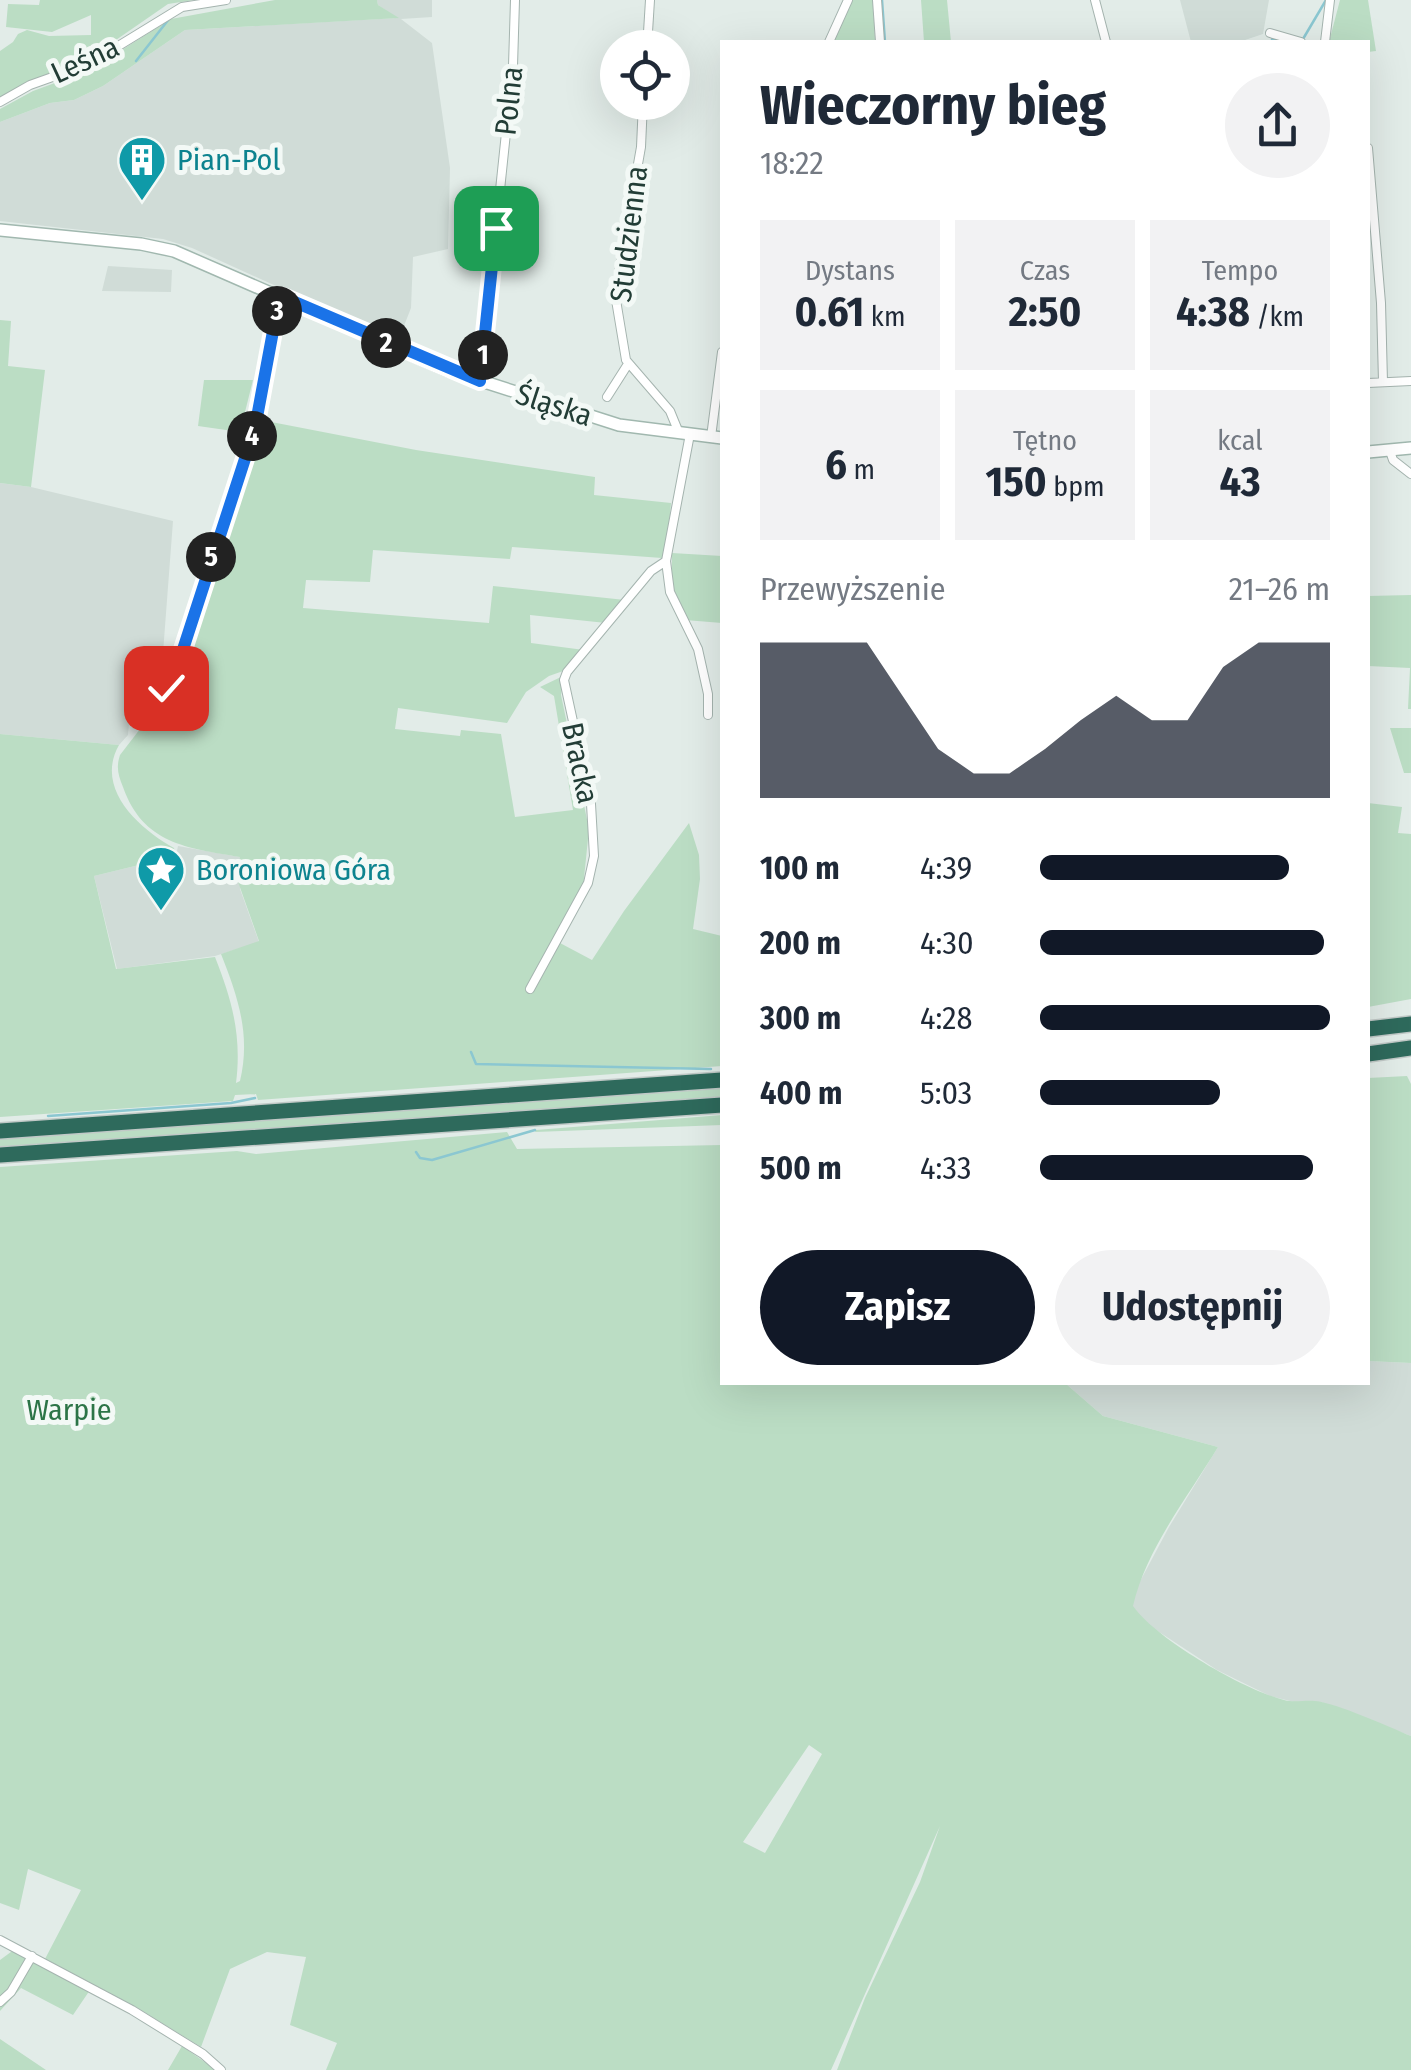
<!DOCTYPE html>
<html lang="pl">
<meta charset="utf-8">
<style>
:root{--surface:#fff;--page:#f2f2f3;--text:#1f2937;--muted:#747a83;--accent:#111827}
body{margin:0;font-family:"Fira Sans Condensed",sans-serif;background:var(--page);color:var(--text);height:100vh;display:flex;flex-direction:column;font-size:38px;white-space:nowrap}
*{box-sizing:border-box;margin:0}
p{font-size:32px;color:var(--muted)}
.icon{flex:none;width:55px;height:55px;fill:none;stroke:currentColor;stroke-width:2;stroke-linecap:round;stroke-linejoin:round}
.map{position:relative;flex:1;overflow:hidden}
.panel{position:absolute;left:720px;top:40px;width:650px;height:1345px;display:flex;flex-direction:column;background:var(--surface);border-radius:0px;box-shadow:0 10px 40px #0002}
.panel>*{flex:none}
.controls{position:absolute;left:600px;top:30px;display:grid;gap:20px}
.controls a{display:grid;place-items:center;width:90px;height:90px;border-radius:50%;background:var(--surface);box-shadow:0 10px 40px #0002;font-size:50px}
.pin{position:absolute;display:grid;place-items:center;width:85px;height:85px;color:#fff;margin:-42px;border-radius:20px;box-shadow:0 5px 15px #0006}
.km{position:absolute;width:50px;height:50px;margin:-25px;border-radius:50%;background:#222;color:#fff;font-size:28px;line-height:50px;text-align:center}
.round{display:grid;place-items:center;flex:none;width:105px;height:105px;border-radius:52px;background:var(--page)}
.head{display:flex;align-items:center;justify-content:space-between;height:170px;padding:0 40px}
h1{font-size:55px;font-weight:700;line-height:75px}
.metrics{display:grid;grid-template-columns:repeat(3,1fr);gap:15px;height:170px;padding:10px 40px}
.metrics div{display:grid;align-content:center;border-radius:0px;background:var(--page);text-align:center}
.metrics b{font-size:42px;font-weight:700}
.metrics small{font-size:28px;font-weight:400}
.metrics p{font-size:28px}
.chart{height:280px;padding:20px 40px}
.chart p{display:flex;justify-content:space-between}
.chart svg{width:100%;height:180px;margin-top:10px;fill:var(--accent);opacity:.7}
.action{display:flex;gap:20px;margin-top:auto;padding:20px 40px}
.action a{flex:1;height:115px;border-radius:60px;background:var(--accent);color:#fff;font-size:40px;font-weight:700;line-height:115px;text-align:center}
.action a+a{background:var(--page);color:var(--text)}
ul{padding:0 40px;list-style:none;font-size:32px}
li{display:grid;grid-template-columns:160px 120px 1fr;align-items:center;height:75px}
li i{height:25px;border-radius:12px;background:var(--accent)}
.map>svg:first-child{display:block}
</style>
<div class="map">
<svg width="1411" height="2070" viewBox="0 0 1411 2070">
<rect width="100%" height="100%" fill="#e2ece8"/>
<path fill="#d0dcd7" d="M377 0H432V17L401 19 432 43 450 168 448 249 413 257 411 308 398 341 192 248 163 239 0 221V122L50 103 74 100 103 86 185 30 397 18 378 5Z
M1180 0H1269L1263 34 1239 42H1191Z
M108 266 172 270 171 292 102 291Z
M0 483 31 487 173 521 162 666 152 665 144 707 130 712 128 735 119 745 0 734Z
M178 846 240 857V889L259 942 215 956 117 969 94 876 176 856Z
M1368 1361 1411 1363V1736L1321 1702 1298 1703 1270 1696 1217 1670 1144 1622 1132 1606 1137 1587 1169 1527 1218 1447 1103 1416 1065 1383 1368 1382Z"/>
<path fill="#bbddc4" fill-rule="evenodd" d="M40 0H194L168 4 87 60 0 97V51L13 42 18 34 27 30 49 36 91 35V15L52 32 6 27 8 4 39 5Z
M275 0H377L378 5 399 18 185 30 103 86 74 100 50 103 0 122V109L33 91 90 70 171 19Z
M851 0H873L875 42H832Z
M921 0H947L951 42H924Z
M1340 0H1368L1376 51 1368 52V42H1329Z
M0 320 11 321 8 366 45 370 31 487 0 483Z
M204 380H253L240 432 198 426Z
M261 420 416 450 595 477 594 495 671 503 667 549 662 558 512 547 510 559 373 550 370 582 306 580 303 608 489 623 493 586 625 600 606 623 530 615 531 643 584 650 566 670 549 676 526 692 507 723 398 708 395 729 460 736 461 730 501 734 515 817 573 810 554 696 540 687 563 676 561 695 589 829 584 878 591 884 560 943 592 960 624 911 689 823 699 855 700 879 693 929 722 936V1066L258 1100 256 1094 235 1095 233 1101 0 1117V734L119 745C94 789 140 829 174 848L176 856 94 876 116 969 215 957C232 1000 242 1036 236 1083L240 1081C251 1035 238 997 221 954L259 941 237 879 240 857C187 848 143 844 123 787 118 775 116 767 120 755L177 681Z
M672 553 722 556V623L685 620 672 593Z
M1411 595V709H1408L1410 668 1368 666V596Z
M1390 728H1411V773H1404Z
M1368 803 1402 807 1398 833 1411 834V999L1368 1007Z
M1407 1076 1411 1084V1363L1368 1361V1078Z
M722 1086V1100L0 1149V1136Z
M722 1115V1125L535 1132 536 1130Z
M507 1132 517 1149 722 1145V1382L1065 1383 1103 1416 1218 1447C1188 1497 1146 1549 1133 1606 1156 1639 1244 1690 1284 1700 1295 1703 1304 1700 1315 1701 1337 1703 1389 1727 1411 1736V2070H837L865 1998 920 1882 940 1826 831 2070H326L337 2043 290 2025 306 1957 267 1952 230 1969 201 2047 136 2007 45 1959 81 1890 28 1869 19 1910 0 1903V1167L237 1151 256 1154ZM809 1745 822 1754 765 1853 743 1842Z
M15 1949 90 1990 73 2015 21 1988 0 2011V1960Z
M0 2039 46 2070H0Z
M182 2046 216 2070H168Z"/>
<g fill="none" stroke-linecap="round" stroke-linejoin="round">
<path stroke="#8bc7d1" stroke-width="2.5" d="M882 0 885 42
M1272 39 1282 42
M1303 39 1326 0
M136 61 169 19
M471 1052 476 1064 711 1069
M48 1116 231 1103 255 1098
M416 1152 420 1158 432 1160 535 1130"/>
<g stroke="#a5b4af" stroke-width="10">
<path id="street" d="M877 0 880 42
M1095 0 1106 42
M1270 33 1301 42
M829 42 848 0
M1325 42 1330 0
M647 48 650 0
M0 102 30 85 89 64 182 7 226 0
M643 102 641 147 615 294 626 360 670 411 679 433
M1368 148 1381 303 1383 382
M480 381 513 66 515 0
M1368 383 1411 381
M607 397 628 364
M711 437 722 352
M1390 451 1393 460 1411 474
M666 561 670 592 698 649 708 694V715
M150 689 166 688 174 677 255 428 273 325 283 297
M530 989 588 883 594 856 591 804 564 680 567 672 651 571 666 561 690 434
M0 1940 132 2010 203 2054 221 2070
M0 2002 11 1992 32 1956"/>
</g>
<g stroke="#a1b8af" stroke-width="14">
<path id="secondary" d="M0 230 141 244 174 251 447 370 619 425 722 438
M1368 452 1411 448"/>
</g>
<g stroke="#c1c9c7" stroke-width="18">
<path id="highway" d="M1368 1029 1411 1024
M1368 1054 1411 1048
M0 1131 722 1080
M0 1155 722 1105"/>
</g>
<use href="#street" stroke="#fff" stroke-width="8"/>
<use href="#secondary" stroke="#fff" stroke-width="11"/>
<use href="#highway" stroke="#2e6a5c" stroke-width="15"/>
</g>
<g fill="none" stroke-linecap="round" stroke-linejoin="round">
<g stroke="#fff" stroke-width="20">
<path id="route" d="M166 688 174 677 255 428 274 326 283 297 480 381 496 228"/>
</g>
<use href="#route" stroke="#1a73e8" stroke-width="12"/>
</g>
<defs>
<g id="building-pin" transform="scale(2.5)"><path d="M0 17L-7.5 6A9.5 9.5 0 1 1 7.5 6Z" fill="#0f9aa8" stroke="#f3f9f6"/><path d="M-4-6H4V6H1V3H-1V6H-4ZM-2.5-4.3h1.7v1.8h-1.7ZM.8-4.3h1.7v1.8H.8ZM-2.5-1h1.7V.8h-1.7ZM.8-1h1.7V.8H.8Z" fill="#fff"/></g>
<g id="sight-pin" transform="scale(2.5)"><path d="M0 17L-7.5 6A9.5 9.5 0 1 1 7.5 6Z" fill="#0f9aa8" stroke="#f3f9f6"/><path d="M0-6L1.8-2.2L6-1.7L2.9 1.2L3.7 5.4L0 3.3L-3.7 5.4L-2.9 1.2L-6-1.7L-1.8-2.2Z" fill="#fff"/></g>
</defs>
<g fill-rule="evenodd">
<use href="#building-pin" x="142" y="160"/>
<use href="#sight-pin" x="161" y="870"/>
</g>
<g text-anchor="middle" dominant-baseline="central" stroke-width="10" stroke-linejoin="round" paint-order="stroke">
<g font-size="30" fill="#223d36" stroke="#f3f9f6">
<text transform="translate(85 60) rotate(-25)">Leśna</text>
<text transform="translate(509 101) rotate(-84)">Polna</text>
<text transform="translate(629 234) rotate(-83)">Studzienna</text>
<text transform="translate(554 405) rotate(18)">Śląska</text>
<text transform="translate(580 763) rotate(78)">Bracka</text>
</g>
<g font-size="30" fill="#0d838f" stroke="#f3f9f6" text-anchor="start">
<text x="177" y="160">Pian-Pol</text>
<text x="196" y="870">Boroniowa Góra</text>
</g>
<g font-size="30" fill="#2c7447" stroke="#f3f9f6">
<text x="69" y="1410">Warpie</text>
</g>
</g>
</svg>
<div class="controls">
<a><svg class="icon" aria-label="locate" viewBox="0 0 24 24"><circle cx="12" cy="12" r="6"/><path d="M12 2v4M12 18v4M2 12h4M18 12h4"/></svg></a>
</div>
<div class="pin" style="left:496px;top:228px;background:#1e9e55"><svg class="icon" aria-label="arrive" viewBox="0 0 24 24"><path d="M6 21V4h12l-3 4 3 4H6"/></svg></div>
<div class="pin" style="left:166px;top:688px;background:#d93025"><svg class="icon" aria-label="check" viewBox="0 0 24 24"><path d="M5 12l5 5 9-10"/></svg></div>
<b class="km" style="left:483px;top:355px">1</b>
<b class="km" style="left:386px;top:343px">2</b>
<b class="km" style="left:277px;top:311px">3</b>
<b class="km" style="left:252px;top:436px">4</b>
<b class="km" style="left:211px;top:557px">5</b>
<section class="panel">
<div class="head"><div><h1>Wieczorny bieg</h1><p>18:22</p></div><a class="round"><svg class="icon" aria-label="share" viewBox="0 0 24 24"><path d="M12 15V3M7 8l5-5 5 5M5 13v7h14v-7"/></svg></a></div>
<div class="metrics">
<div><p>Dystans</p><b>0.61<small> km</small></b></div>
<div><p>Czas</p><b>2:50</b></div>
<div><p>Tempo</p><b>4:38<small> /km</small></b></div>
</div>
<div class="metrics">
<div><b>6<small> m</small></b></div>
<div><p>Tętno</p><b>150<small> bpm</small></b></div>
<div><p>kcal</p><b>43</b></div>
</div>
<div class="chart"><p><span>Przewyższenie</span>21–26 m</p>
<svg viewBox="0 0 160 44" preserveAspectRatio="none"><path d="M0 44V6L10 6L20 6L30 6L40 19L50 32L60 38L70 38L80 32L90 25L100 19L110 25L120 25L130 12L140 6L150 6L160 6V44z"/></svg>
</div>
<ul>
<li><b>100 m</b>4:39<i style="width:86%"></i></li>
<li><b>200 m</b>4:30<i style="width:98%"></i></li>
<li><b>300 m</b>4:28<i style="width:100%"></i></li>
<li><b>400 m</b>5:03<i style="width:62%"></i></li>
<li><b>500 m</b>4:33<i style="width:94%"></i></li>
</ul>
<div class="action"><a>Zapisz</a><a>Udostępnij</a></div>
</section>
</div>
